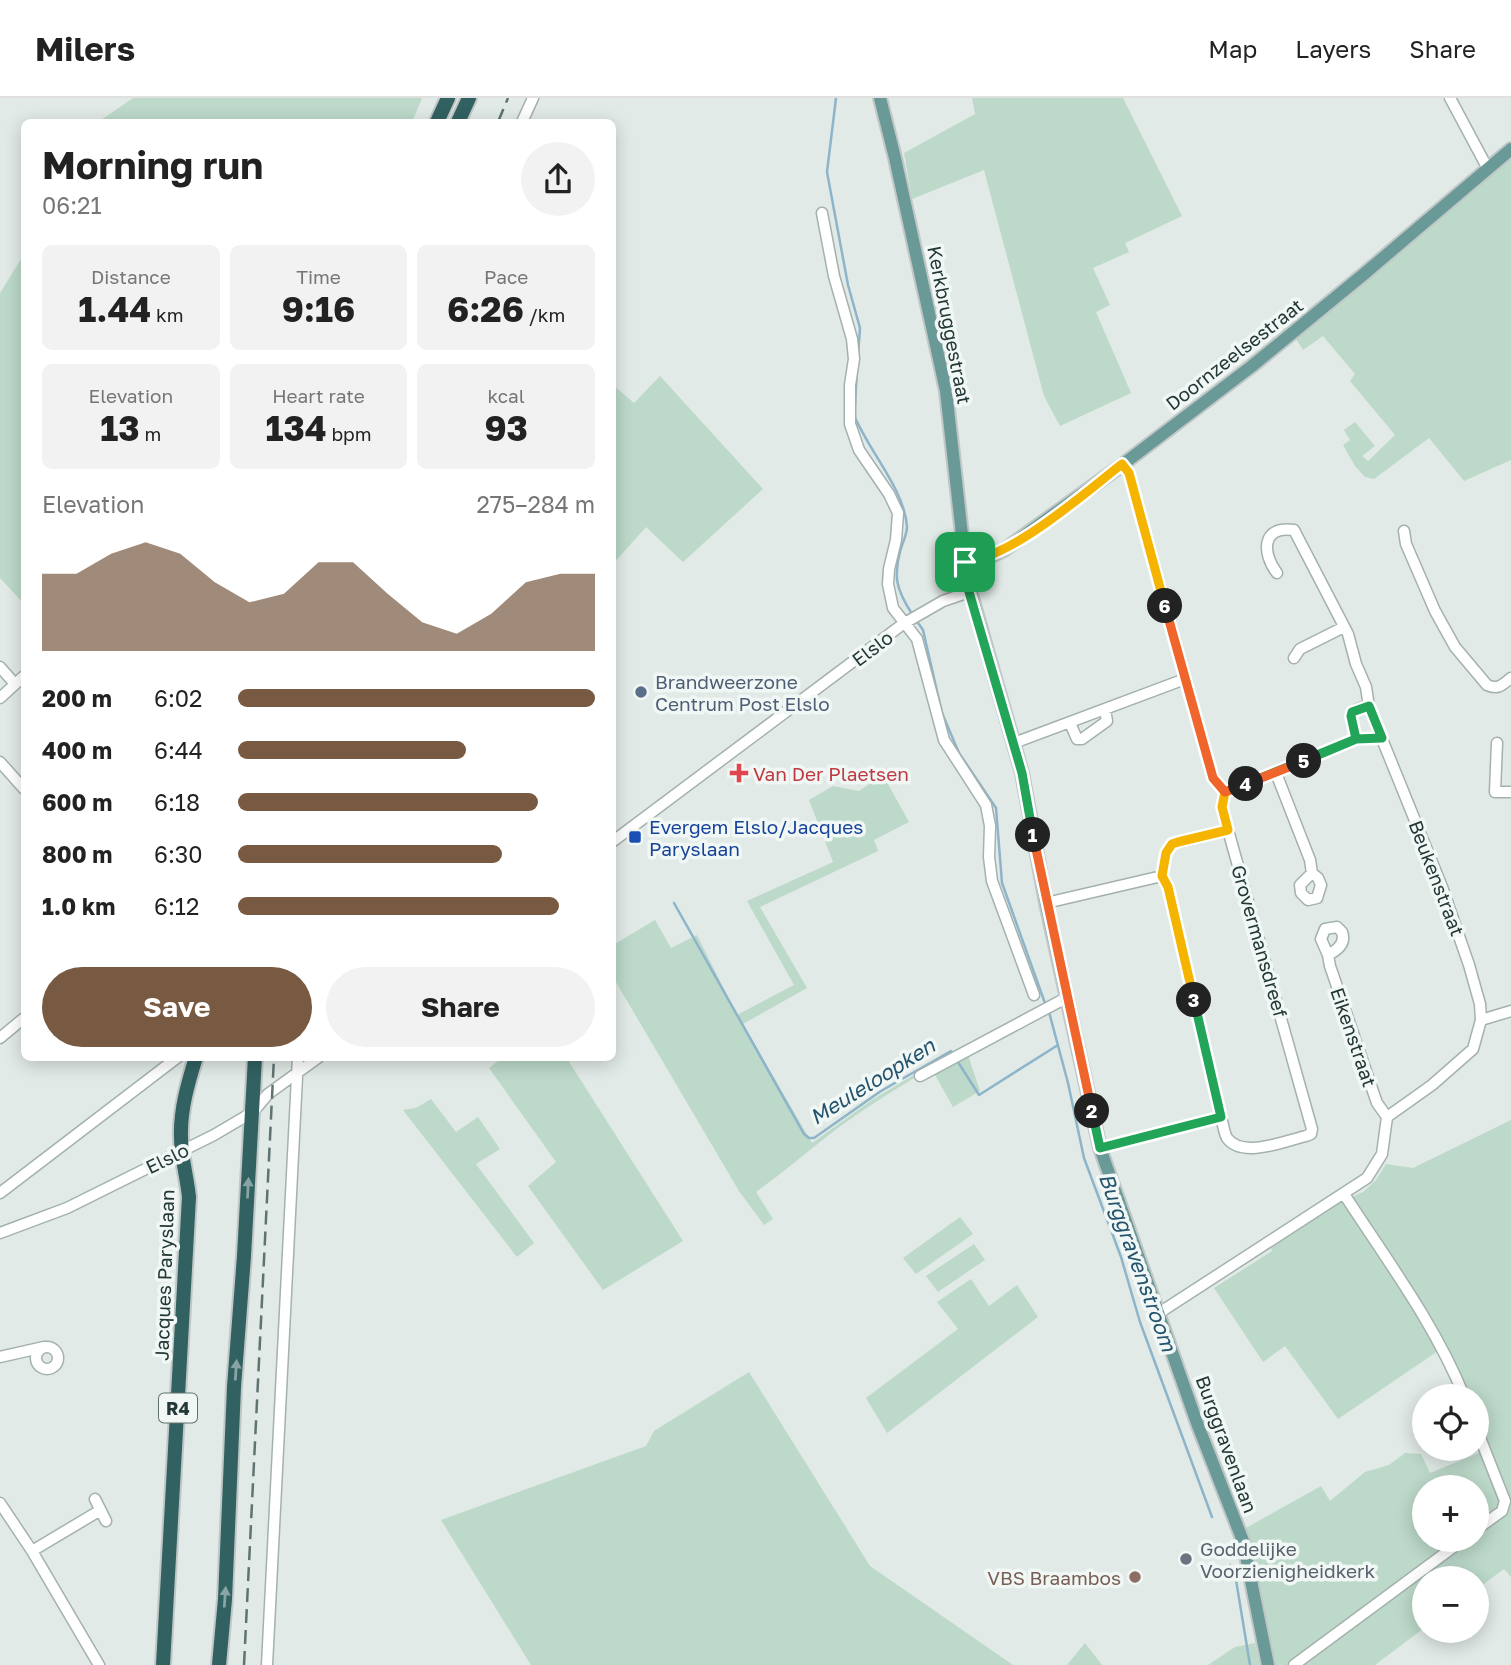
<!DOCTYPE html>
<meta charset="utf-8">
<style>
:root{--surface:#fff;--page:#f2f2f2;--text:#222;--muted:#767676;--line:#e0e0e0;--accent:#785941}
body{margin:0;font-family:"Golos Text",sans-serif;background:var(--page);color:var(--text);height:100vh;display:flex;flex-direction:column;font-size:26px;white-space:nowrap}
*{box-sizing:border-box;margin:0}
p{font-size:23px;color:var(--muted)}
.icon{flex:none;width:38px;height:38px;fill:none;stroke:currentColor;stroke-width:2;stroke-linecap:round;stroke-linejoin:round}
.map{position:relative;flex:1;overflow:hidden}
.side{position:absolute;left:21px;top:21px;width:595px;height:942px;display:flex;flex-direction:column;background:var(--surface);border-radius:10px;box-shadow:0 4px 18px #0003}
.side>*{flex:none}
.controls{position:absolute;left:1412px;top:1286px;display:grid;gap:14px}
.controls a{display:grid;place-items:center;width:77px;height:77px;border-radius:50%;background:var(--surface);box-shadow:0 4px 18px #0003;font-size:35px}
.pin{position:absolute;display:grid;place-items:center;width:60px;height:60px;color:#fff;margin:-30px;border-radius:14px;box-shadow:0 4px 10px #0006}
.km{position:absolute;width:35px;height:35px;margin:-18px;border-radius:50%;background:#222;color:#fff;font-size:19px;line-height:35px;text-align:center}
.round{display:grid;place-items:center;flex:none;width:74px;height:74px;border-radius:37px;background:var(--page)}
.overview{display:flex;align-items:center;justify-content:space-between;height:119px;padding:0 21px}
h1{font-size:38px;font-weight:700;line-height:52px}
.stats{display:grid;grid-template-columns:repeat(3,1fr);gap:10px;height:119px;padding:7px 21px}
.stats div{display:grid;align-content:center;border-radius:10px;background:var(--page);text-align:center}
.stats b{font-size:35px;font-weight:700}
.stats small{font-size:19px;font-weight:400}
.stats p{font-size:19px}
.chart{height:196px;padding:14px 21px}
.chart p{display:flex;justify-content:space-between}
.chart svg{width:100%;height:126px;margin-top:7px;fill:var(--accent);opacity:.7}
.action{display:flex;gap:14px;margin-top:auto;padding:14px 21px}
.action a{flex:1;height:80px;border-radius:42px;background:var(--accent);color:#fff;font-size:28px;font-weight:700;line-height:80px;text-align:center}
.action a+a{background:var(--page);color:var(--text)}
ul{padding:0 21px;list-style:none;font-size:23px}
li{display:grid;grid-template-columns:112px 84px 1fr;align-items:center;height:52px}
li i{height:18px;border-radius:9px;background:var(--accent)}
header{display:flex;align-items:center;gap:42px;box-sizing:border-box;height:98px;padding:0 35px;background:var(--surface);border-bottom:2px solid var(--line)}
header strong{font-size:33px}
nav{display:flex;gap:38px;margin-inline-start:auto;font-size:24px}
.map>svg:first-child{display:block}
</style>
<header>
<strong>Milers</strong>
<nav><a>Map</a><a>Layers</a><a>Share</a></nav>
</header>
<div class="map">
<svg width="1511" height="1567" viewBox="0 0 1511 1567">
<rect width="100%" height="100%" fill="#e1eae7"/>
<path fill="#bcd9c9" fill-rule="evenodd" d="M133 0H422L412 24H98Z
M972 0H1123L1182 118 1125 145 1129 154 1093 170 1110 207 1096 214 1131 295 1060 328 1044 298 984 72 912 101 904 55 975 16Z
M1511 59V362L1464 383 1429 340 1374 381 1365 379 1355 368 1343 347 1350 342 1344 332 1355 324 1375 348 1362 358 1368 363 1395 337 1350 283 1355 276 1323 238 1303 252 1296 241Z
M21 161 24 164V506L0 480V195Z
M660 278 763 391 683 464 646 429 613 466V287L634 305Z
M883 677 909 724 874 742 878 753 760 809 807 890 743 926 812 1045 872 1002 964 947 965 949C917 979 864 1008 820 1044 799 1061 778 1078 756 1094L773 1121 764 1127 739 1093 613 879V847L655 822 671 850 697 837 737 917 794 887 747 803 833 764 809 702 833 688 859 693Z
M967 954 980 993 953 1009 933 973Z
M503 959H566L683 1143 603 1192 528 1088 556 1064 489 970Z
M431 1001 456 1034 478 1019 500 1051 476 1066 534 1145 517 1159 403 1012 416 1010Z
M1511 1022V1479L1504 1471 1477 1491V1480H1424V1530L1375 1567H1276L1246 1430 1321 1388 1330 1403 1365 1374 1389 1367 1405 1355 1421 1356 1430 1375 1481 1354 1477 1342V1298H1460L1449 1272 1438 1253 1338 1321 1285 1248 1263 1264 1214 1190 1272 1153 1271 1150 1341 1104 1363 1094 1376 1082 1386 1066 1413 1070ZM1424 1390H1477V1442H1424Z
M960 1119 973 1136 916 1176 903 1160Z
M974 1146 985 1162 938 1194 926 1178Z
M971 1181 989 1208 1017 1187 1038 1219 887 1335 866 1300 958 1231 937 1204Z
M749 1274 870 1468 1013 1567H531L441 1422 646 1348 654 1333Z
M1085 1545 1102 1567H1067Z
M1255 1545 1260 1567H1208L1235 1549Z"/>
<g fill="none" stroke-linecap="round" stroke-linejoin="round">
<path stroke="#8eb4c9" stroke-width="2.5" d="M836 0 827 74 848 187 860 230 858 258
M855 307 857 272
M854 317C868 352 905 392 907 429 907 436 903 444 901 450 893 479 896 491 912 516
M916 522 923 532 942 615 959 655 996 710 1002 785 1046 908
M674 805 804 1036 809 1040H814L881 993 951 953 979 997 1058 947
M1049 914 1068 985 1084 1060 1121 1159 1140 1224 1212 1419
M1230 1467 1236 1482 1250 1567"/>
<g stroke="#a4b1af" stroke-width="13">
<path id="minor" d="M1450 0 1488 71
M522 24 533 0
M822 115 834 178 852 241 854 261 850 287V326L859 352 889 396 898 415 896 442 889 471 888 486 893 510 917 541 944 642 986 707 990 728 989 759 992 783 1034 897
M1404 433 1406 446 1435 513 1455 549 1487 587C1498 592 1502 587 1511 580
M1294 560 1300 551 1344 529
M0 569 15 586
M0 600 24 578
M1070 625 1077 641H1082L1107 623 1105 612
M1356 641 1351 617C1353 612 1363 608 1369 609
M1014 645 1185 581
M1497 645 1495 694H1511
M0 664 24 691
M1276 675 1310 762 1312 775 1318 780 1321 787 1317 800 1308 802 1301 795 1300 787 1312 775
M1225 694 1356 641 1382 640
M612 744 903 526 943 503 969 494
M1162 778 1166 755 1172 746 1228 732
M1046 805 1162 778 1168 789 1221 1019
M1328 857C1338 852 1346 845 1342 834L1337 829 1325 831 1321 841 1328 857 1330 868 1377 1005 1387 1019
M1481 922 1511 913
M0 940 24 920
M920 978 1066 900
M1100 1050 1221 1019C1223 1025 1224 1035 1227 1040 1242 1061 1285 1043 1306 1038L1311 1036 1312 1031 1228 732 1222 709 1225 694 1213 680 1129 375 1122 367
M0 1095 178 959
M1344 1096C1386 1161 1435 1226 1464 1298
M0 1135 67 1110 214 1037 253 1014 268 996 319 959
M1159 1215 1367 1080 1382 1056 1387 1019 1432 987 1473 951 1481 922 1480 906 1469 867 1442 789 1369 609 1366 589 1356 566 1348 536 1294 432C1261 427 1262 456 1277 475
M36 1260a11 11 0 1 1 22 0a11 11 0 1 1-22 0Z
M0 1259 44 1249
M1477 1332 1505 1403 1502 1413 1477 1431
M95 1401 106 1423
M0 1405 32 1453 99 1567
M32 1453 99 1413
M267 1567 298 959
M1294 1567 1463 1442"/>
</g>
<g stroke="#c1c7c7" stroke-width="16">
<path id="major" d="M880 0 895 60 946 293 967 482 1022 675 1046 805 1100 1050 1197 1325 1243 1443 1268 1567
M965 464 989 459 1004 452 1122 367 1252 268 1364 176 1511 51"/>
</g>
<g stroke="#c1c7c7" stroke-width="18">
<path id="highway" d="M437 24 448 0
M458 24 469 0
M163 1567 189 1099C187 1079 181 1059 181 1039 180 1012 188 985 196 959
M219 1567 225 1501 234 1289 244 1158 255 959"/>
</g>
<use href="#minor" stroke="#fff" stroke-width="10"/>
<use href="#major" stroke="#6a9a98" stroke-width="12"/>
<use href="#highway" stroke="#326161" stroke-width="14"/>
<path stroke="#5e7472" stroke-width="2.5" stroke-dasharray="14 7" stroke-linecap="butt" d="M498 24 508 0
M244 1567 274 959"/>
</g>
<defs><path id="oneway-solid" d="M-6-.8H1V-3.2L6.5 0L1 3.2V.8H-6Z" transform="scale(1.75)"/></defs>
<g fill="#88a4a4">
<use href="#oneway-solid" transform="translate(248 1090) rotate(-87)"/>
<use href="#oneway-solid" transform="translate(236 1272) rotate(-86)"/>
<use href="#oneway-solid" transform="translate(225 1499) rotate(-86)"/>
</g>
<g fill="none" stroke-linecap="round" stroke-linejoin="round">
<g stroke="#fff" stroke-width="14">
<path id="split-1" d="M965 464 969 494 1022 675 1033 737"/>
</g>
<g stroke="#fff" stroke-width="14">
<path id="split-2" d="M1033 737 1092 1013"/>
</g>
<g stroke="#fff" stroke-width="14">
<path id="split-3" d="M1092 1013 1100 1050 1221 1019 1194 902"/>
</g>
<g stroke="#fff" stroke-width="14">
<path id="split-4" d="M1194 902 1168 789 1162 778 1166 755 1172 746 1178 744 1228 732 1222 709 1225 694 1246 686"/>
</g>
<g stroke="#fff" stroke-width="14">
<path id="split-5" d="M1246 686 1356 641 1351 618 1352 614 1369 608 1382 640 1356 641 1304 663"/>
</g>
<g stroke="#fff" stroke-width="14">
<path id="split-6" d="M1165 508 1213 680 1225 694 1304 663"/>
</g>
<g stroke="#fff" stroke-width="14">
<path id="split-7" d="M965 464C1014 458 1082 397 1122 366L1129 375 1165 508"/>
</g>
<use href="#split-1" stroke="#22a559" stroke-width="9"/>
<use href="#split-2" stroke="#f0652b" stroke-width="9"/>
<use href="#split-3" stroke="#22a559" stroke-width="9"/>
<use href="#split-4" stroke="#f5b400" stroke-width="9"/>
<use href="#split-5" stroke="#22a559" stroke-width="9"/>
<use href="#split-6" stroke="#f0652b" stroke-width="9"/>
<use href="#split-7" stroke="#f5b400" stroke-width="9"/>
</g>
<circle fill="#5c6f8a" stroke="#f1f7f5" stroke-width="2.5" cx="641" cy="594" r="7"/>
<path fill="#e0444e" stroke="#f1f7f5" stroke-width="2.5" d="M735.5 664.5h7v7h7v7h-7v7h-7v-7h-7v-7h7z"/>
<rect fill="#1a4fb4" stroke="#f1f7f5" stroke-width="2.5" x="628" y="732" width="14" height="14" rx="3.5"/>
<circle fill="#6b7280" stroke="#f1f7f5" stroke-width="2.5" cx="1186" cy="1461" r="7"/>
<circle fill="#8d6e63" stroke="#f1f7f5" stroke-width="2.5" cx="1135" cy="1479" r="7"/>
<g text-anchor="middle" dominant-baseline="central" stroke-width="7" stroke-linejoin="round" paint-order="stroke">
<rect fill="#f1f7f5" stroke="#617170" stroke-width="2" x="159" y="1295.5" width="38" height="29" rx="5"/>
<g font-size="18" font-weight="bold" fill="#233837">
<text x="178" y="1310">R4</text>
</g>
<g font-size="19" fill="#233837" stroke="#f1f7f5">
<text transform="translate(950 227) rotate(79)">Kerkbruggestraat</text>
<text transform="translate(1234 256) rotate(-38)">Doornzeelsestraat</text>
<text transform="translate(872 550) rotate(-37)">Elslo</text>
<text transform="translate(1437 780) rotate(69)">Beukenstraat</text>
<text transform="translate(1260 843) rotate(74)">Grovermansdreef</text>
<text transform="translate(1354 939) rotate(71)">Eikenstraat</text>
<text transform="translate(167 1060) rotate(-26)">Elslo</text>
<text transform="translate(164 1177) rotate(-88)">Jacques Paryslaan</text>
<text transform="translate(1227 1346) rotate(70)">Burggravenlaan</text>
</g>
<g font-size="19" fill="#4e5e75" stroke="#f1f7f5" text-anchor="start">
<text x="655" y="583">Brandweerzone<tspan x="655" dy="22">Centrum Post Elslo</tspan></text>
</g>
<g font-size="19" fill="#be3a42" stroke="#f1f7f5" text-anchor="start">
<text x="753" y="675">Van Der Plaetsen</text>
</g>
<g font-size="19" fill="#164399" stroke="#f1f7f5" text-anchor="start">
<text x="649" y="728">Evergem Elslo/Jacques<tspan x="649" dy="22">Paryslaan</tspan></text>
</g>
<g font-size="19" fill="#5b616d" stroke="#f1f7f5" text-anchor="start">
<text x="1200" y="1450">Goddelijke<tspan x="1200" dy="22">Voorzienigheidkerk</tspan></text>
</g>
<g font-size="19" fill="#785e54" stroke="#f1f7f5" text-anchor="end">
<text x="1121" y="1479">VBS Braambos</text>
</g>
<g font-size="21" font-style="italic" fill="#24536d" stroke="#f1f7f5">
<text transform="translate(872 983) rotate(-32)">Meuleloopken</text>
<text transform="translate(1138 1164) rotate(70)">Burggravenstroom</text>
</g>
</g>
</svg>
<div class="controls">
<a><svg class="icon" aria-label="locate" viewBox="0 0 24 24"><circle cx="12" cy="12" r="6"/><path d="M12 2v4M12 18v4M2 12h4M18 12h4"/></svg></a>
<a>+</a>
<a>−</a>
</div>
<div class="pin" style="left:965px;top:464px;background:#1e9e55"><svg class="icon" aria-label="arrive" viewBox="0 0 24 24"><path d="M6 21V4h12l-3 4 3 4H6"/></svg></div>
<b class="km" style="left:1033px;top:737px">1</b>
<b class="km" style="left:1092px;top:1013px">2</b>
<b class="km" style="left:1194px;top:902px">3</b>
<b class="km" style="left:1246px;top:686px">4</b>
<b class="km" style="left:1304px;top:663px">5</b>
<b class="km" style="left:1165px;top:508px">6</b>
<section class="side">
<div class="overview"><div><h1>Morning run</h1><p>06:21</p></div><a class="round"><svg class="icon" aria-label="share" viewBox="0 0 24 24"><path d="M12 15V3M7 8l5-5 5 5M5 13v7h14v-7"/></svg></a></div>
<div class="stats">
<div><p>Distance</p><b>1.44<small> km</small></b></div>
<div><p>Time</p><b>9:16</b></div>
<div><p>Pace</p><b>6:26<small> /km</small></b></div>
</div>
<div class="stats">
<div><p>Elevation</p><b>13<small> m</small></b></div>
<div><p>Heart rate</p><b>134<small> bpm</small></b></div>
<div><p>kcal</p><b>93</b></div>
</div>
<div class="chart"><p><span>Elevation</span>275–284 m</p>
<svg viewBox="0 0 160 44" preserveAspectRatio="none"><path d="M0 44V17L10 17L20 10L30 6L40 10L50 20L60 27L70 24L80 13L90 13L100 24L110 34L120 38L130 31L140 20L150 17L160 17V44z"/></svg>
</div>
<ul>
<li><b>200 m</b>6:02<i style="width:100%"></i></li>
<li><b>400 m</b>6:44<i style="width:64%"></i></li>
<li><b>600 m</b>6:18<i style="width:84%"></i></li>
<li><b>800 m</b>6:30<i style="width:74%"></i></li>
<li><b>1.0 km</b>6:12<i style="width:90%"></i></li>
</ul>
<div class="action"><a>Save</a><a>Share</a></div>
</section>
</div>
